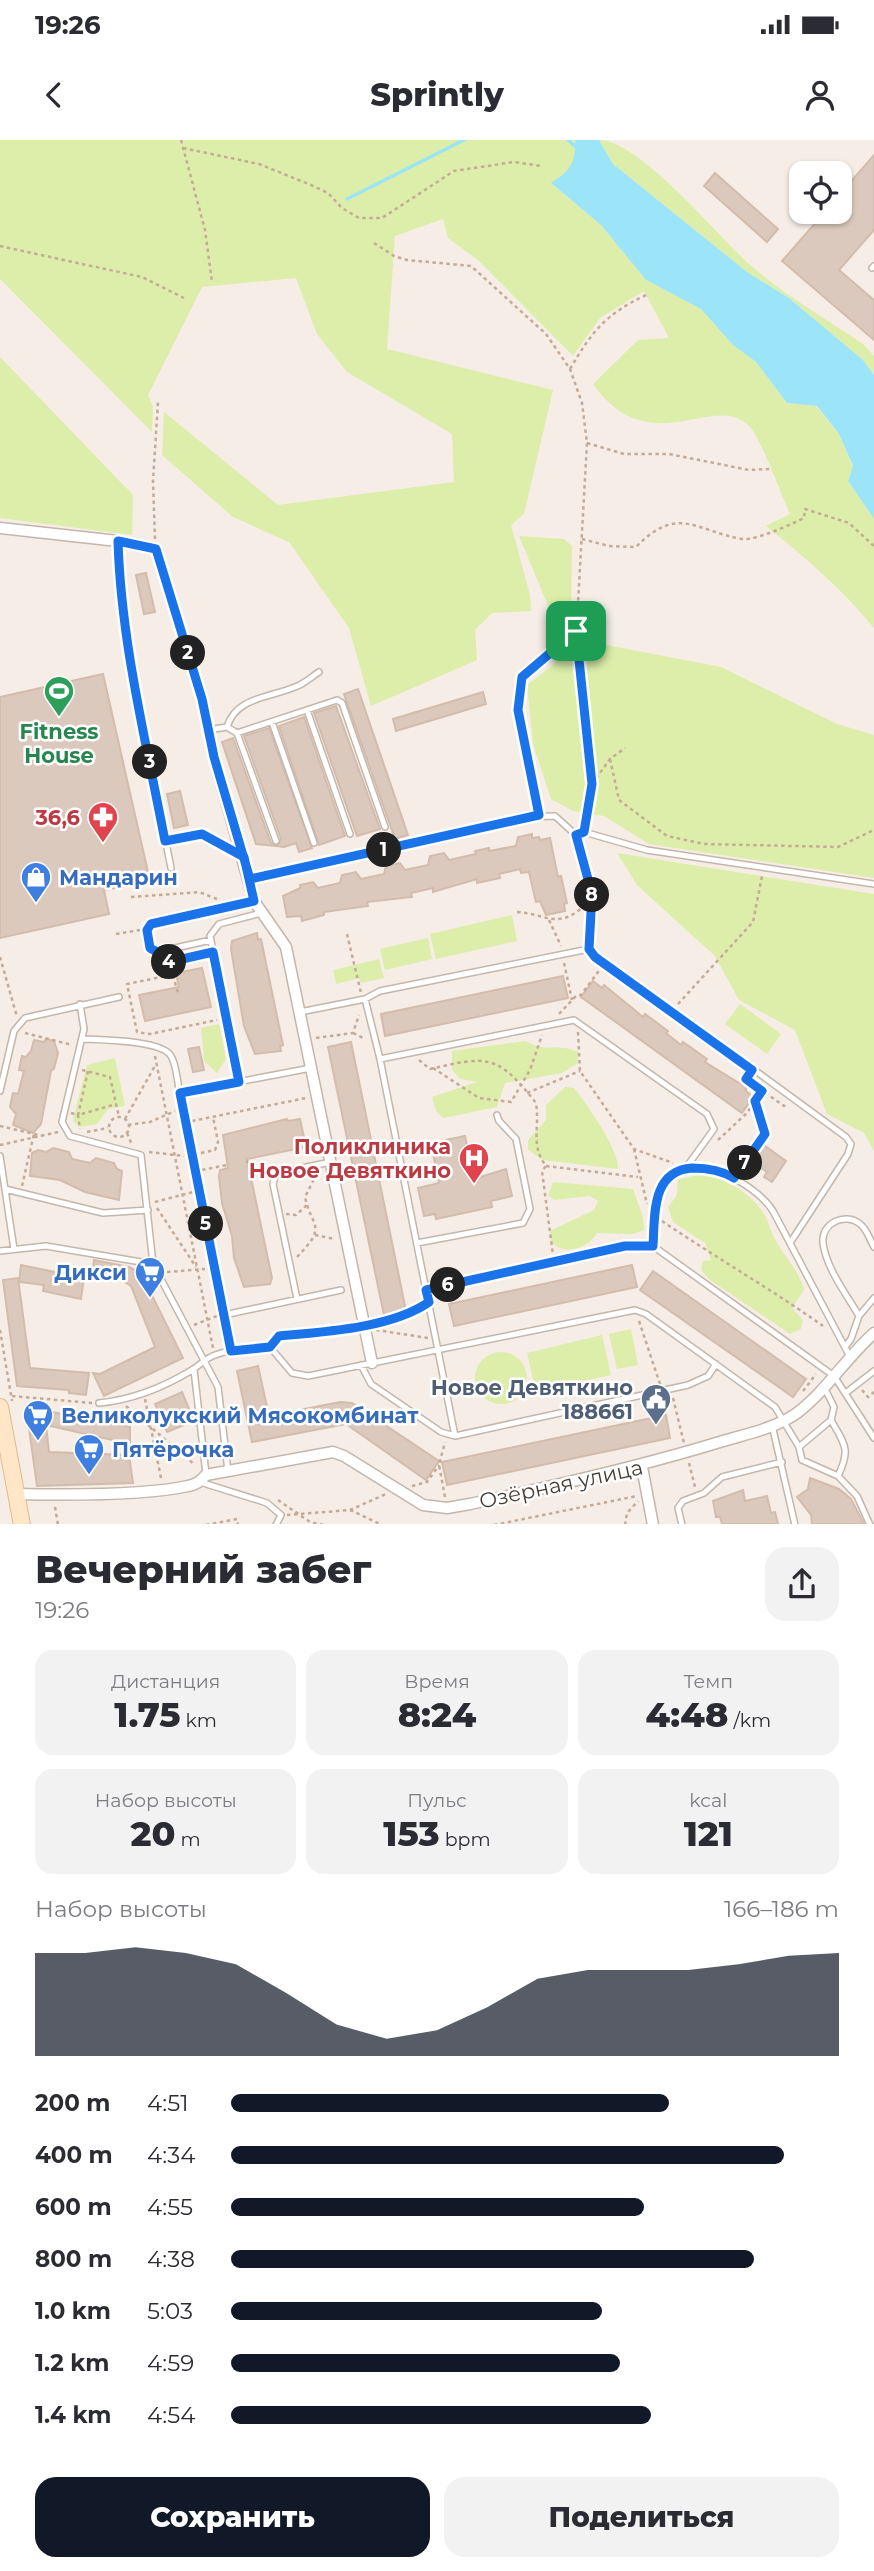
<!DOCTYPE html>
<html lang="ru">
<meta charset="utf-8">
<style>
:root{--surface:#fff;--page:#f2f2f3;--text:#2b2b33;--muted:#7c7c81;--accent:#111827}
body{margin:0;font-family:Montserrat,sans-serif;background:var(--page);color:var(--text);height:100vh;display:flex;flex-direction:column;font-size:26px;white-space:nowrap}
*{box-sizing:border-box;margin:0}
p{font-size:23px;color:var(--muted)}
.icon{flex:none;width:38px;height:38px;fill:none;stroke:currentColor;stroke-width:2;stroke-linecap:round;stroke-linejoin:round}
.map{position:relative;height:1384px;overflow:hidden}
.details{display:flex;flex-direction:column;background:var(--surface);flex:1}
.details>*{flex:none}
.controls{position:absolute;left:789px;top:21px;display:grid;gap:14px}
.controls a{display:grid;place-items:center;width:63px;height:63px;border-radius:14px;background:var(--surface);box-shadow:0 2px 5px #0004;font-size:35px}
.pin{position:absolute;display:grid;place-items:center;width:60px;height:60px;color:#fff;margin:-30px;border-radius:14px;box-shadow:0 4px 10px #0006}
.km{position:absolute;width:35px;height:35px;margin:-18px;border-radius:50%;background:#222;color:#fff;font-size:19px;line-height:35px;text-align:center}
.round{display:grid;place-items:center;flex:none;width:74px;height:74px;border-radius:21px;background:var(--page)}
.overview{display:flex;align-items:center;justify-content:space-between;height:119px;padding:0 35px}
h1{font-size:38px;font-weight:800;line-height:52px}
.stats{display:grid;grid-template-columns:repeat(3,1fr);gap:10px;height:119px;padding:7px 35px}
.stats div{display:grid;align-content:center;border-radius:18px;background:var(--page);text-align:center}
.stats b{font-size:35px;font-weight:800}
.stats small{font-size:19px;font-weight:400}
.stats p{font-size:19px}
.chart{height:196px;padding:14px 35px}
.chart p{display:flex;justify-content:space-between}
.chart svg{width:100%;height:126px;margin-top:7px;fill:var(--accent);opacity:.7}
.cta{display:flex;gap:14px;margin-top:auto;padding:14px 35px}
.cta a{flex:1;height:80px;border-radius:21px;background:var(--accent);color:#fff;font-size:28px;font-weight:800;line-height:80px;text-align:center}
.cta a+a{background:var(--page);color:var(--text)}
ul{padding:0 35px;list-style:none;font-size:23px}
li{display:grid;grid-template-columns:112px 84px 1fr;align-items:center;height:52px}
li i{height:18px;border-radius:9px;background:var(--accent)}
.status{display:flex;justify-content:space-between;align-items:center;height:49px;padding:0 35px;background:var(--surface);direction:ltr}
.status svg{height:19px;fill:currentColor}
header{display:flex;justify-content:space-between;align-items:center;height:91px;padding:0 35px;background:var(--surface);font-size:32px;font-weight:800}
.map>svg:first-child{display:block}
</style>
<div class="status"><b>19:26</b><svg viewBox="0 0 49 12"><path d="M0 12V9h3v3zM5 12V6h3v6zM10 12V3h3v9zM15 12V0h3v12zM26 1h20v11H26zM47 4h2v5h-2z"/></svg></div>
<header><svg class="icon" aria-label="back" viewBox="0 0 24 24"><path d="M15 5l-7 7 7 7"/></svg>Sprintly<svg class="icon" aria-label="person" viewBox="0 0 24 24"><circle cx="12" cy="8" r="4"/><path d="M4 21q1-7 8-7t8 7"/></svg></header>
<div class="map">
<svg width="874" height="1385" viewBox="0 0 874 1385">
<rect width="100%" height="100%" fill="#f5ede6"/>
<path fill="#dea" d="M0 0H575C577 27 570 28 552 44L601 85 646 140 701 169 733 205 756 222 787 263 816 266 839 294 853 327 848 341 874 379V488C842 449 806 418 766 386L790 374C782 356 761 299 750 287 715 249 651 325 593 244L638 200 669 198 644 151 600 178 573 216 478 120 448 98 443 79 395 96 387 209 553 250 524 374 511 385 530 455 531 471 492 473 475 490 477 520 371 566 349 488 289 402 233 377 162 315 164 272 278 365 454 342 452 294 347 232 317 194 296 138 202 147 148 255 153 267 152 292 0 139Z
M599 0C639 0 718 96 749 124 783 154 825 178 863 204L874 216V235L863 220 789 158 747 132 613 24Z
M0 217 133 355 132 395 0 378Z
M519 396 564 399 572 406 571 486 556 485Z
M575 499 721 527 837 584 874 595V738L649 704 604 676 573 671 551 659 533 604 527 545 553 525Z
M617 713 874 754V1011L864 993 827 974 795 890 739 860 715 816 637 745Z
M512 775 517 801 436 819 430 794Z
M428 798 432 819 385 830 380 809Z
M379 819 384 838 361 843 359 838 336 844 333 830Z
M740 864 781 894 767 914 725 884Z
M219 884 226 919 217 933 204 921 201 888Z
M525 901C549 914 555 902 578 912V923L562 933 505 943 497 967 443 978 436 971 432 957 477 942 460 939 452 930V911Z
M115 918 125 966 108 969 97 984 79 987 73 980 87 925Z
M565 947 574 948C586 963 620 1011 618 1029L543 1020 528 1010V1000L546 980V965Z
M697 1035C723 1036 750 1052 764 1074 769 1082 770 1091 775 1099 784 1117 799 1130 804 1150L792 1168 803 1180 801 1189 790 1194 710 1140 701 1130 703 1121 711 1120 705 1103 673 1082 668 1067 677 1055 678 1040Z
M553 1042 633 1049 643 1077 644 1090 633 1094 597 1093C588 1109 564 1116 551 1102L550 1091 594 1070 598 1061 590 1056 554 1060 548 1055Z
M631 1189 638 1225 617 1229 609 1194Z
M602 1195 611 1235 536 1252 527 1213Z
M475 1238a26 26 0 1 1 52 0a26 26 0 1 1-52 0Z"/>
<path fill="#9ce5f8" d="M575 0H599L613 24 747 132 789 158 863 220 874 235V379L848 341 853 326 839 294 817 266 787 263 756 222 733 205 701 169 646 140 601 85 551 43C570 31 576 23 575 0Z"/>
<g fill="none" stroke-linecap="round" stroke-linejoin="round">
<path stroke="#9ce5f8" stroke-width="3.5" d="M568 0 577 8
M347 59 464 0"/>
</g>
<path fill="#dbc9bd" stroke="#d3bcac" stroke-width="2" d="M874 15V90L839 130 874 160V200L782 121 825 72H840V54Z
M715 33 778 89 767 102 704 46Z
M146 433 155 472 144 474 136 435Z
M103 534 148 732 124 737 126 746 104 750 109 774 0 798V557Z
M358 549 408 695 395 699 344 554Z
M483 552 486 564 396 591 393 579Z
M336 566 380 689 357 696 314 573Z
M304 577 345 696 319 705 279 586Z
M269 588 312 708 299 712 296 703 284 707 276 706 281 699 244 596Z
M233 598 271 703 275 706 256 704 222 602Z
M180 651 188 685 174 688 167 654Z
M532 694V698L539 697 540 700 550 698 558 737 561 736 567 763 564 764 565 771 546 775 540 761 536 762 529 732 521 733 520 729 499 734 500 738 477 743V739L433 752V748L411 753 412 757 367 762 368 766 324 772V775L302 781 301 776 287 777 283 756 300 748V745L313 742 318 748 340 743 342 735 356 732 361 739 384 734 386 726 400 723 405 730 428 725 430 716 444 713 449 720 476 714 475 711 489 708V711L516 706 518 697Z
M257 793 258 800 261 799 283 905 280 906 281 911 255 914 244 886 231 809 232 801Z
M202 828 211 867 145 881 139 855 179 847 176 833Z
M563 836 568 858 385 896 381 874Z
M593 841 602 848 604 845 643 877 645 874 668 891 666 893 681 905 683 902 707 919 705 922 747 948 745 950 753 957 742 973 581 857Z
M46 899 54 901 58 913 54 929 51 931 41 984 33 993 13 985 16 974 10 967 13 953 18 954 24 931 19 930 22 916 26 917 31 911 34 900 44 902Z
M351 902 406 1171 384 1175 328 907Z
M199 907 204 930 193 932 188 909Z
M287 979 288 981 300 979 306 1007 247 1019 272 1138 270 1144 244 1147 234 1118 232 1096 222 1063 219 1036 220 1030 228 1028 223 995Z
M465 996 474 1039 506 1029 512 1056 491 1061 492 1067 436 1079 435 1074 424 1076 418 1048 439 1043 431 1003Z
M761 1003 786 1021 772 1042 764 1037 767 1032 749 1020Z
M53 1008 69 1012 72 1019 90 1023 96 1018 114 1023 117 1029 122 1031 119 1060 85 1052 60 1040 30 1036 32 1013 38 1010 46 1012Z
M94 1120 129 1127 141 1133 183 1218 104 1256 93 1233 100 1234 155 1207 131 1146 118 1138 92 1134Z
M21 1125 84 1138 81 1159 43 1151 44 1145 19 1142Z
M632 1125 637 1147 454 1186 449 1164Z
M653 1131 806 1239 793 1257 640 1150Z
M18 1138 30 1228 89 1233 86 1255 69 1253V1250L17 1246 3 1140Z
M258 1226 269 1276 340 1262 352 1263 439 1321 426 1340 346 1284 252 1302 237 1231Z
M182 1252 194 1281 167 1292 155 1264Z
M26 1267 130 1287V1304L46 1285 49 1312 129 1315 133 1343 37 1346Z
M666 1275 670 1298 447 1345 442 1322Z
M810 1338 839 1349 851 1359 864 1384H812L811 1375 797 1357 808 1349Z
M743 1350 745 1361 767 1356 771 1373 775 1372 778 1384H722L720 1377H716L713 1361Z"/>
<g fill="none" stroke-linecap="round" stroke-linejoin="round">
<g stroke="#c4b6aa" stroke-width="8">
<path id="lane" d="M872 128 874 126
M118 401C120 511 150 620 171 728
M307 570 350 694
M272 582 314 703
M227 587C236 557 269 558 295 547 304 544 311 537 319 532
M208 590 227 587 237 593 337 560 342 563 385 687
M237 593 276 701
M539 675 518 570 521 537 576 490
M576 695 584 692 647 710 874 744
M250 739 527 677 555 676 576 695 592 754 589 809
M211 800 157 812 150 808 147 790 151 784 254 761
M589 809 846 997 851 1004 848 1014 790 1103
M365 859 380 919 455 1296
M80 864 84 889 62 982 70 996 141 1015 153 1124
M300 872 365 859 380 851 589 809
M82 899C100 900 162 900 171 916 177 926 177 942 180 953L311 928
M380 919 574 880 707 974 714 989 685 1029
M239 942 210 796 219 784 261 773
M0 951 14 891 25 878 119 857
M180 953 231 1211
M0 1016 14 1109
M5 1049 103 1073 148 1070
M417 1103 523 1083 530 1069 516 999 499 981 497 975
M653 1106C654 1088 652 1053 666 1038 694 1009 756 1044 773 1071L849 1215
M0 1111 46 1106 153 1124 218 1247 228 1331
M426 1150 625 1106H653L834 1236 874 1298
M297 1159 273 1044 275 1037 282 1032 331 1022
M224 1175 341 1150
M859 1176C847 1155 826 1128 823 1103 821 1083 845 1072 860 1084 867 1089 870 1100 874 1107
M845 1207 851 1199 859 1176 874 1158
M361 1225 371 1244 441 1292 455 1296 688 1245 708 1236 716 1224
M194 1230 206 1334
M825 1249 834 1267 831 1280C845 1305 851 1309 838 1336
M847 1252 874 1231
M99 1263C131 1260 164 1247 192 1230 200 1225 206 1218 215 1215 231 1209 253 1206 270 1207L292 1233 308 1236 635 1170 646 1174 775 1267 799 1307 802 1320 838 1336 857 1356 870 1385
M772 1285 795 1385
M799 1307 831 1280
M200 1342 267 1363 281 1375 276 1385
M682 1385 678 1368 683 1361 704 1353 722 1337 782 1322"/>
</g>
<g stroke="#c4b6aa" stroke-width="13">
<path id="street" d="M0 388 118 401 156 409 202 559 214 617 254 761 286 807 372 1223
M642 1327 653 1385
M16 1354C63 1355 143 1356 188 1346 196 1345 201 1341 206 1335L333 1312 344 1316 423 1365 447 1368 470 1364C555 1346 639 1327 723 1301 747 1294 776 1288 797 1273 827 1250 846 1218 874 1193"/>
</g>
<g stroke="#ddba93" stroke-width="18">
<path id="secondary" d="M0 1267 22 1385"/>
</g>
<path stroke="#c5ab97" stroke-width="2.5" stroke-dasharray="3.5 3.5" stroke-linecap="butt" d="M181 0 205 90 212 142
M183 8 259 24 311 45 328 53 342 68 359 78H382L454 31 514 22 541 26
M374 103 394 116 407 120 471 126 546 194 570 229 582 263 587 303 577 481
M0 106 142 137 184 158
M570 229C592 191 606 174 646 155
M587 303 624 314H669L749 330 770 329
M155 399 153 341 158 262
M582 399 609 406 636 407C678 364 696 391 742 399 755 401 792 384 804 378L805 369 849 383 874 406
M575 501 592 644 585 686
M610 619 619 660 667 696 704 704 838 707 874 690
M592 644 610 619 625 608
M172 699 202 694 228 708
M131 757 199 752 217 759
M517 772C547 774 557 790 584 766
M549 780 561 806
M116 794 140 790
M347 794 361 853
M0 817 17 877
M169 822 207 814
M169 822 178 853
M564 823 572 860
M171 835 127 844 137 892 150 894 217 880
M678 864 753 782 762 736
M559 874 576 856 581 855 601 828
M578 892 580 931 634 1009 673 1023
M25 893 72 905
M353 893 365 899
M316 898 353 893 359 875
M155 916 213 1208
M419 920 430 929C487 916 497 913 536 963 540 988 530 1005 546 1026L542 1031 553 1115
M433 928 479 958 511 962 530 930 542 895
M82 930 110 937 119 977
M88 931 78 975 116 964
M748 935 746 939 784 966 787 963
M527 953 580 931
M71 973 78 975 80 989
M109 987a10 10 0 1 1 20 0a10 10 0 1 1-20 0Z
M125 979 156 924
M192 981 306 958
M128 985 150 982 175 971
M0 986 43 996
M87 992 108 988
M127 993 132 1005
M718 1000 747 973 762 951
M0 1005 58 992
M634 1009 647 1064
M149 1012 184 1016
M201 1013 215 1010 218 1002 213 977
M246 1021 271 1032
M546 1026 638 1037
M202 1030 227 1025
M739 1032 765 994 755 961
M22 1046 34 994
M155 1062 193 1052
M157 1068 196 1127
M286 1074 296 1075 307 1065
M662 1081C715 1117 771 1149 823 1186
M315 1095 335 1099
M297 1117C328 1085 312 1089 305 1057L318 1031
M167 1132 205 1129
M639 1181 660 1244
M376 1182 412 1174 422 1167
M194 1185 217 1176
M0 1190 12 1261
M376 1190 428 1198
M274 1202 280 1196 352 1186
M862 1250 868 1257 874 1252
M803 1251 816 1234
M12 1256 92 1263
M673 1258 684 1303
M145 1259 161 1338
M126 1266 195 1325
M156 1312 176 1308
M689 1323 695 1347
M412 1346 427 1342 439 1325
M445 1357 439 1325 445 1302
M278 1360 310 1382 323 1385
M55 1367 58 1385
M350 1370 382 1385
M287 1375 350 1370 386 1354
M206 1385 237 1379 238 1385
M494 1385 637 1356
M625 1385 627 1373 638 1361"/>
<use href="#lane" stroke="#fff" stroke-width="5"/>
<use href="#street" stroke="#fff" stroke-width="10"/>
<use href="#secondary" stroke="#ffe6c6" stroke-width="16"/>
</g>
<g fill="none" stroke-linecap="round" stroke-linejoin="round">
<g stroke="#fff" stroke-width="14">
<path id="route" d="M576 491 522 537 518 570 539 675 250 739 214 617 202 559 156 409 118 401C121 502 146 601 165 701L202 694 244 717 254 761 151 784 147 790 150 808 157 812 166 810 169 822 213 812 239 942 180 953 231 1211 270 1207 279 1196C324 1192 392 1188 429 1162L426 1150 625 1106H653C655 1075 651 1031 692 1028 708 1028 721 1030 734 1038L765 994 755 961 762 951 746 939 752 930 595 817 589 809 592 754 576 695 584 692 592 644 576 491"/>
</g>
<use href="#route" stroke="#1a73e8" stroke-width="9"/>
</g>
<defs>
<g id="stadium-pin" transform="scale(1.575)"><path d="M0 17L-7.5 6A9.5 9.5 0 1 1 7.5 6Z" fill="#2e9e5b" stroke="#fff"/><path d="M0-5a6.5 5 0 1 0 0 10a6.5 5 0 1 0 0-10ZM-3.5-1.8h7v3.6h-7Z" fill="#fff"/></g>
<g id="pharmacy-pin" transform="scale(1.575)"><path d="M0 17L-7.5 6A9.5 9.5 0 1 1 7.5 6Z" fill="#e0444e" stroke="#fff"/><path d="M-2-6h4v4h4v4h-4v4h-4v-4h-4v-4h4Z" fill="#fff"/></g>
<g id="shop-pin" transform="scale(1.575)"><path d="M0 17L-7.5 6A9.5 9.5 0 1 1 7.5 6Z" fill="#3f7fe0" stroke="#fff"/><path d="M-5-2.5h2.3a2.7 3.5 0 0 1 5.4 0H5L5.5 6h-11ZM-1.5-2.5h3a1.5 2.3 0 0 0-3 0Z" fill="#fff"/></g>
<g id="hospital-pin" transform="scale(1.575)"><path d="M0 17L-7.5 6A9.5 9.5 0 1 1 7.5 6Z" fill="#e0444e" stroke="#fff"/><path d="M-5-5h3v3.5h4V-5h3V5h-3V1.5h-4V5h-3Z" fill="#fff"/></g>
<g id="supermarket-pin" transform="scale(1.575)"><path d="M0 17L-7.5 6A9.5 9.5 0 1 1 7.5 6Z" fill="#3f7fe0" stroke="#fff"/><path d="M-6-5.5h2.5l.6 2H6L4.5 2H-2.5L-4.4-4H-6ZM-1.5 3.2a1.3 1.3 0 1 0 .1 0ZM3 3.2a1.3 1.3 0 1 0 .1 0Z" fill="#fff"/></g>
<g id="civic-pin" transform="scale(1.575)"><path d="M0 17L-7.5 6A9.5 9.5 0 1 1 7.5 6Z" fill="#5c6f8a" stroke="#fff"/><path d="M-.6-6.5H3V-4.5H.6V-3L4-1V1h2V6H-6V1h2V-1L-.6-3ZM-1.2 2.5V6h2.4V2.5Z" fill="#fff"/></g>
</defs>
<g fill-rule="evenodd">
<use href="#stadium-pin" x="59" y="551"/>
<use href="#pharmacy-pin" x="103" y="677"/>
<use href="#shop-pin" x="36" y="737"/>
<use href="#hospital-pin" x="474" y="1018"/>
<use href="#supermarket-pin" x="150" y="1132"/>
<use href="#civic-pin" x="656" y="1259"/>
<use href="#supermarket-pin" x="38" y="1275"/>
<use href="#supermarket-pin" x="89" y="1309"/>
</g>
<g text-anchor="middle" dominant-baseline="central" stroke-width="5" stroke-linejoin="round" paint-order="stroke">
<g font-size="21" font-weight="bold" fill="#27864d" stroke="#fff">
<text x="59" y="591">Fitness<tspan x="59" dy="24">House</tspan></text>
</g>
<g font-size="21" font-weight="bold" fill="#be3a42" stroke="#fff" text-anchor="end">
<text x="80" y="677">36,6</text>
<text x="451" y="1006">Поликлиника<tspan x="451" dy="24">Новое Девяткино</tspan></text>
</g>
<g font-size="21" font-weight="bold" fill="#366cbe" stroke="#fff" text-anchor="start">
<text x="59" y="737">Мандарин</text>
<text x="127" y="1132" text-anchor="end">Дикси</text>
<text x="61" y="1275">Великолукский Мясокомбинат</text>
<text x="112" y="1309">Пятёрочка</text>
</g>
<g font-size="21" font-weight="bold" fill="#4e5e75" stroke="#fff" text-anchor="end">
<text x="633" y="1247">Новое Девяткино<tspan x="633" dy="24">188661</tspan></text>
</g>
<g font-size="21" fill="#483c34" stroke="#fff">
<text transform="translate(561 1344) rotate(-12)">Озёрная улица</text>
</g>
</g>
</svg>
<div class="controls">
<a><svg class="icon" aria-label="locate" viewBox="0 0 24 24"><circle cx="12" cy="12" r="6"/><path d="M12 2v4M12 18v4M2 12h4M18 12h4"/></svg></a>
</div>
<div class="pin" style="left:576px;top:491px;background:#1e9e55"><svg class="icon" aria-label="arrive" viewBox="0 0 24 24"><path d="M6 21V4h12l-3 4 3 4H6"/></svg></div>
<b class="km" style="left:384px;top:710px">1</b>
<b class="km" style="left:188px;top:513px">2</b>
<b class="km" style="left:150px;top:622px">3</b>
<b class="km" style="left:169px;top:822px">4</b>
<b class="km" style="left:206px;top:1084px">5</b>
<b class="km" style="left:448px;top:1145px">6</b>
<b class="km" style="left:745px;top:1023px">7</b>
<b class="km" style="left:592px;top:755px">8</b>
</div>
<section class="details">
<div class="overview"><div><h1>Вечерний забег</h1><p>19:26</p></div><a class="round"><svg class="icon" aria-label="share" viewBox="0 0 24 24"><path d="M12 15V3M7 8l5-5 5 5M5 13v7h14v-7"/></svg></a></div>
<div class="stats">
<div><p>Дистанция</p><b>1.75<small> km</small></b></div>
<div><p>Время</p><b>8:24</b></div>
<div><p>Темп</p><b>4:48<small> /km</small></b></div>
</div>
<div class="stats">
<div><p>Набор высоты</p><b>20<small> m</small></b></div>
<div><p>Пульс</p><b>153<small> bpm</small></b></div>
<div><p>kcal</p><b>121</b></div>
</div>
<div class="chart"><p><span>Набор высоты</span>166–186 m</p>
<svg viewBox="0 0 160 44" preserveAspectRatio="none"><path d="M0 44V8L10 8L20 6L30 8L40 12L50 22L60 33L70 38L80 35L90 27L100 17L110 14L120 14L130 14L140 12L150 9L160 8V44z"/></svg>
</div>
<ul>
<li><b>200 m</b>4:51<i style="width:72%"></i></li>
<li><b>400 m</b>4:34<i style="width:91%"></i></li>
<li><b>600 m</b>4:55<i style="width:68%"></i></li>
<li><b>800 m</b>4:38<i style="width:86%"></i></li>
<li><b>1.0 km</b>5:03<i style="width:61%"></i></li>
<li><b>1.2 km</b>4:59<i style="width:64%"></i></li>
<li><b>1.4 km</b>4:54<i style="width:69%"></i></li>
</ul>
<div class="cta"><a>Сохранить</a><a>Поделиться</a></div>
</section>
